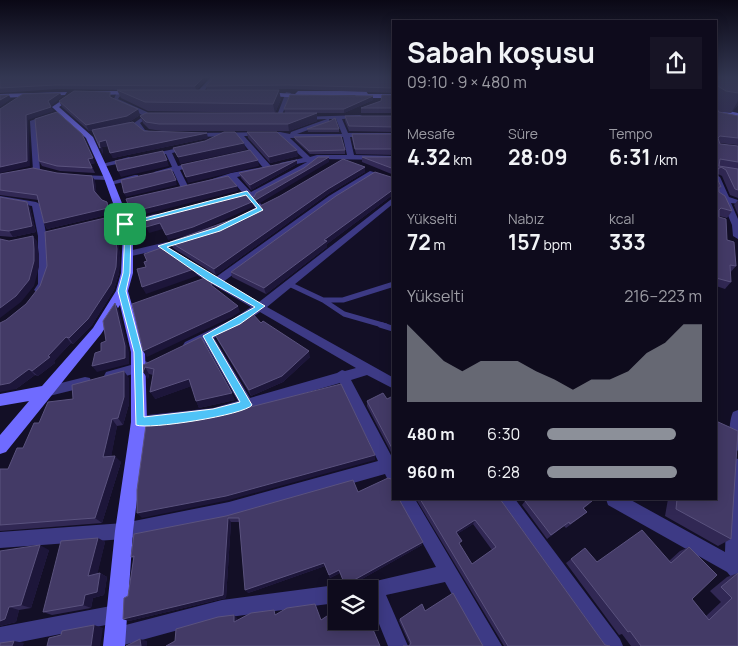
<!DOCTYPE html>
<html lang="tr">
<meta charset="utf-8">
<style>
:root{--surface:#0e0b1c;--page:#171425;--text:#f1f3f6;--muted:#9b9ba3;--line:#2e2b3b;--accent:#8c9099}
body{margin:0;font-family:Manrope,sans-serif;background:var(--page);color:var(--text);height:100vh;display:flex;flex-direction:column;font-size:19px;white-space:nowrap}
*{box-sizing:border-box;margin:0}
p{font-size:16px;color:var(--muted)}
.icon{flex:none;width:28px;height:28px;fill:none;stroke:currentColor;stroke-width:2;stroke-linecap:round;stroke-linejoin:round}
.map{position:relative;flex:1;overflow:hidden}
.panel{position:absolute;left:392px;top:20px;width:325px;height:480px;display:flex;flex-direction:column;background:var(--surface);border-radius:0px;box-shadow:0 2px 12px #0003,0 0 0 1px var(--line)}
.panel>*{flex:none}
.buttons{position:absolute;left:328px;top:580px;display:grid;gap:10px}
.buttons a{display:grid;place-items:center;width:50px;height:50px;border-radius:0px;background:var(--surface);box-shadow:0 2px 12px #0003,0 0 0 1px var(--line);font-size:25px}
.pin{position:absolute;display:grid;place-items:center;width:42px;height:42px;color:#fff;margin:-21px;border-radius:10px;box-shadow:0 2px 8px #0006}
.round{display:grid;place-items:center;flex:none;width:52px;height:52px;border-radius:0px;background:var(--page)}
.headline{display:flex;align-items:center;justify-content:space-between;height:85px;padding:0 15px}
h1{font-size:28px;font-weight:700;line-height:38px}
.stats{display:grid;grid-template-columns:repeat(3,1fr);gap:8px;height:85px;padding:5px 15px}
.stats div{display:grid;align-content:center}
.stats b{font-size:21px;font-weight:700}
.stats small{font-size:14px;font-weight:400}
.stats p{font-size:14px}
.chart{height:140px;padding:10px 15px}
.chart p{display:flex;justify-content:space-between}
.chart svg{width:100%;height:90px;margin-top:5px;fill:var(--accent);opacity:.7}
ul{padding:0 15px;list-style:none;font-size:16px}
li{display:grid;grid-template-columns:80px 60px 1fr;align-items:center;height:38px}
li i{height:12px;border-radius:6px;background:var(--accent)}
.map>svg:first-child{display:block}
</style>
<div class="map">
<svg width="738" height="646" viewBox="0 0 738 646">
<rect width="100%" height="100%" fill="#130f26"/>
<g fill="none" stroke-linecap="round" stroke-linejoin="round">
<path stroke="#3d3a85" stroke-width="5" d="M289 284 323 300H343L394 284
M323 300 344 314 386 326"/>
<path stroke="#3d3a85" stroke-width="6" d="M381 325 394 329"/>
<path fill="#3d3a85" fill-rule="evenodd" d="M211 77H217L201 94H197V92Z
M117 92 122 93 118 99 147 112 150 116 140 123 145 130 157 133V135L141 133 134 123 144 116 113 101Z
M286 92 291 93 281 117 276 118Z
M50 114 52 115V117L36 122 40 169 33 171 30 121Z
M360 115 362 116V118L342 119 348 133H394V137H350L354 155 394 156V160L318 159 304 171 255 197 265 209 261 212 258 211 230 178 210 183 206 181 231 173 263 167V171L237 177 251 192 307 162 280 167V163L303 158 279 136H244L271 166 272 168 268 170H265L237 136 193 137 190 135 193 133 280 132 290 134 291 132 327 119 303 120 301 119V117ZM329 119H336L342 134H297L330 122ZM343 137 347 155H317L310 157 290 138Z
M188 146 191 148 190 149 172 153 178 166 196 162 200 164 180 170 189 188 185 190 181 188 173 171 158 174 154 172 172 167 166 154 150 157 146 155Z
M129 157 133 159 132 161 102 167 98 165Z
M370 171 377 173 335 200 223 282 259 302 394 197V203L267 307 394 378V389L367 375 351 380 394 461V484L389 482 385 474 229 518 124 539 0 548V532L124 523 229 502 378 461 340 383 213 420 139 428 134 426 132 422 134 418 139 416 213 408 238 401 205 343 189 350 185 348 183 345 185 342 233 319 251 307 205 280 159 250 127 257 122 254 124 252 167 242 172 245 168 247 216 277 329 196ZM260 312 356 368 345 371 342 370 337 373 250 398 214 338 241 325Z
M77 175 108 176 112 178 108 180 80 179 76 177Z
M135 175H138V179L110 185 106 183Z
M716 175 720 177 729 197 738 200V204L731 203 738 219V239L733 236 732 225 722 201 716 199V195H720L716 187Z
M0 196 36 202 40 204C45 227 56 273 43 292L39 294 34 290 38 284V236L32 206 0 200Z
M122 213 125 214V218L92 227 88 224Z
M155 214 158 215V219L125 227 121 224 122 222Z
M145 361 149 363 151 366 149 369 110 381 106 380 104 376 106 372Z
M85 377 90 378 91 382 90 386 45 397 40 396 39 392 40 388 45 387Z
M738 410V450L737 451 732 449C728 440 729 421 733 412Z
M735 458 738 459V581L732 578 727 572 608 505 606 499H629L725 552 728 465 730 460Z
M398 499H415L502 646H481L445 582 386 595 408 646H388L369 599V589H361L363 584 436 567Z
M497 499H515L620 639 623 646H601Z
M336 585 343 589H336V603L222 618 120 646 107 645 104 638 107 631 114 628 222 600Z
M116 605 123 607 125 614 123 621 116 623 0 646V627Z"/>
<path fill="#6f6bff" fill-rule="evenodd" d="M135 91 137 94 95 95 92 93 95 91Z
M298 91H366L368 94H394V98H357L355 95H309L307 98 265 96 262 94 265 92 295 94Z
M67 92 65 95 0 98V94Z
M74 92 76 95 59 107 93 137 112 178 133 231V273L128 291 145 352 147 422 133 531 125 646H103L115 531 131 422V352L120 305 101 334 6 452 0 454V435L29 401 0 406V394L42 386 93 328 116 291 121 273 123 231 104 178 86 138 52 107Z
M716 108 738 113V117L716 112Z"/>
</g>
<path fill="#312854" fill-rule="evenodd" d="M0 77H209L196 90H207L206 86 394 77V93L289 89 236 90 281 99 275 113 148 111 121 98 117 90H120L57 89 0 93Z
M716 77H738V105L731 113 719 112 738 116V145L719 143 720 144 738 146V198L730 195 722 176 718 174V180L721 187 719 190V192L732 211 727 218 719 216 736 266 730 273 731 282 725 289 716 286Z
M394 95V113H361V108L381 101Z
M373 96V100L344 113H285L284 109Z
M112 97V98L140 115 129 122 144 131 208 138 113 158 108 146 102 147 103 154 92 130 89 131 62 107 59 101Z
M140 116 317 121 289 131H162L149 129 143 123Z
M345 116H394V132L349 131 345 121Z
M307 129H339V132H308Z
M247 132 298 156 270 163 248 138Z
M352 134H394V155L356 154 352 139Z
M294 137 345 150V154H310L295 140Z
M362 157H394V175L362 162Z
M39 161 95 163 91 164 95 173 60 171 42 166Z
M297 164 251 190 241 178 239 173Z
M365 167V172L328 194 216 275 173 248 170 242 236 218Z
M57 173 92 176 95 181 96 194 102 200 107 202 110 208 111 214 47 229 44 223 38 200 0 195V174Z
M394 178V194L327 244V247L266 294 232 277 231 272Z
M0 197 27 202 30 208 36 232 13 237 0 236Z
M738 200V215L734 205Z
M108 224 111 237 118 241 120 255 119 273 114 290 92 325 73 344 71 343 54 361 55 363 38 376 35 375 16 389 6 320 26 304Z
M261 323 310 357 283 382 251 396 217 339 214 333Z
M143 365 235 400 199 408 191 386 155 399 153 375 149 374 148 379Z
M129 378V404L123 425 117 426 111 456 121 462 102 523 0 531V469H8L23 448 39 423 73 399Z
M394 397V458L367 406V401L387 399Z
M358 492 394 499 422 545 346 588 340 573 330 578 325 566 248 593 239 522H231L226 598 129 621 123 619 128 596 134 559 131 557 134 534Z
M416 499H500L605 645 610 646H504ZM473 524 492 550 472 564 460 545 457 534Z
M523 499H592L588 505 584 508 587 512 582 516 566 528 564 526 547 539 522 505 525 501Z
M668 499H716L731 539 718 546 665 516Z
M98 538 105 542 97 574 100 573 107 577 104 595 93 598 91 608 52 615 43 612Z
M689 547 692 599 706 616 721 602 710 591 727 577 738 573V646H631L622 634 619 635 566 563 585 548 596 562 669 561 680 551Z
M49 550 31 608 19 610 16 622 0 626V551Z
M425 611 483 646H409L410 645 399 621 400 619Z"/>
<path fill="#1d163a" d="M204 77H209L196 90 195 86Z
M279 90 281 99 275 113 273 104Z
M60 93 62 97 51 106 48 101Z
M9 95 11 99 0 107V100Z
M373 96V100L344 113V109Z
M738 101V105L731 113Z
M51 107 54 111 28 120 30 166 0 173V167L26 115Z
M138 109 140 115 129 122 89 131 86 125Z
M317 113V121L289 131 288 124Z
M207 133 208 138 113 158 110 153Z
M82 134 95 163 91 164 95 173 88 159Z
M106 140 109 146 102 147 103 154 100 148 99 142Z
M244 143 246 150 180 164 178 157Z
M297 150 298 156 270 163 269 157Z
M329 157V162L255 206 195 233 168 240 166 235 254 201Z
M167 160 169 166 121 177 118 171Z
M258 160 259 166 188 183 186 177Z
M297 160V164L251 190 250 185Z
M365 167V172L328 194 216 275 214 269 328 189Z
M92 176 95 181 97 196 94 191Z
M176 180 177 185 126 197 124 193Z
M237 186 238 191 133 217 131 212Z
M394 189V194L327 244V247L266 294 264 288 324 240Z
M27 202 30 208 36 232 13 237 9 231Z
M107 202 110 208 111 214 47 229 44 223Z
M105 218 108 224 112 243 109 237Z
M140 220H143L146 225 143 226Z
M160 223 163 229 149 233 146 227Z
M33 236 37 241 39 254V267L34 286 21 302 0 318V308Z
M115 236 118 241 120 255 119 273 114 290 92 325 73 344 69 338Z
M194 269 197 276 146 294 142 287Z
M115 303 119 310 129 352V364L97 372 92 366 125 358Z
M238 306 240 312 232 317 147 357 143 351Z
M66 337 71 343 54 361 55 363 38 376 32 371Z
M309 351 310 357 283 382 251 396 249 390Z
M145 367 149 374 148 379 143 372Z
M29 369 35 375 16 389 0 392V385Z
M124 371 129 378V404L123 425 118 418Z
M189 379 192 386 155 399 150 392Z
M232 393 235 400 199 408 196 401Z
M112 419 117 426 110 463 103 457Z
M375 455V460L229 500 142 518 137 513Z
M115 456 121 462 102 523 95 518Z
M228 518 231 522 226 598 129 621 123 619Z
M475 520 473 524 454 536 456 532Z
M98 538 105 542 96 580 88 576Z
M423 542 422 545 346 588 345 585Z
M40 545 49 550 31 608 21 605Z
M324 563 325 566 248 593 245 590Z
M339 570 340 573 330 578 329 575Z
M100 573 107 577 104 595 93 598 91 608 83 605 85 595Z
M9 607 19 610 16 622 0 626V621Z
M234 615 237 618 238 625 234 622Z
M94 625 103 628 100 646H91Z
M140 639 147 641V646H141Z
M14 641 24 643 23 646H12Z"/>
<path fill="#433a66" stroke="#5a527e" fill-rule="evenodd" d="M0 77H204L195 86 55 85 0 88Z
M214 77H394V88L288 85 206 86Z
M716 77H738V93L726 91 716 85Z
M117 90H279L273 104 145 102Z
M74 91 110 92V97L138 109 127 116 86 125 59 101Z
M60 93 48 101 51 107 26 115 27 161 0 167V109L23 94Z
M0 95H9L0 100Z
M290 95 373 96 344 109H284Z
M382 95H394V108H361L381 101Z
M716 109H717L719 112 738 116V138L720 136 718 138 720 144 738 146V162L720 159 719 166 738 169V190L735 189 726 170 721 167 718 169V180L721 187H719V192L725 196 732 211 721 208 719 210V217L726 219 727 240 734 242 736 266 730 265 731 282 716 278Z
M57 112 82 134 93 158 88 159 92 168 57 166 39 161 35 119Z
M146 113H317L288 124H159L146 122 140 116Z
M345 116H394V127L349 126Z
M335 118 339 129H307L330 121Z
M133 122 144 131 207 133 110 153 106 140 99 142 100 148 92 130Z
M224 132H235L244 143 178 157 173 148 205 141Z
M247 132H277L297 150 269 157Z
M352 134H394V149H355Z
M341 136 345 150 309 151 294 137Z
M250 150 258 160 186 177 181 165Z
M163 151 167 160 118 171 115 161Z
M318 157H329L254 201 193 227 166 235 160 223 146 227 143 220H140L244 193 248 197H254L256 193 304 168Z
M362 157H394V169Z
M343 159 365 167 328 189 214 269 170 242 236 218 280 196Z
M297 160 250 185 239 173Z
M33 168 57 173 92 176 94 191 102 200 107 202 108 208 44 223 37 195 0 190V174Z
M171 169 176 180 124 193 121 180Z
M375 172 394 178V189L324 240 327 241 264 288 231 272 336 196Z
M228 176 237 186 131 212 126 199Z
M0 197 27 202 32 226 9 231 0 230Z
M105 218 109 237 115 236 117 249 116 267 111 284 88 319 69 338 66 337 48 356 50 357 32 371 29 369 10 383 0 385V323L6 320 26 304 40 286 47 266 45 232Z
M33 236 34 249V261L29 280 16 296 0 308V239L9 241Z
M161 248 194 269 142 287 137 269 146 267 144 262 147 261 144 254Z
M205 278 212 282 211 285 238 306 230 311 143 351 132 304Z
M115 303 125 346V358L92 366 95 353 101 351V343L106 341 103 321Z
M252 313 261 323 263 321 309 351 282 376 249 390 214 333Z
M201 337 232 393 196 401 189 379 150 392 154 369 145 367 143 372V365Z
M124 371V397L118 418 112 419 103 457 115 456 95 518 0 525V469H8L17 448H23L34 423H39L48 402 73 399 72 385Z
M341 384 375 455 226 496 137 513V490L146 425 211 417Z
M383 393 387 399 393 396 394 397V452L367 401Z
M716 421 738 431 731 539 676 509 677 499H716Z
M388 478 394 480V499H399L423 542 345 585 339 570 329 575 324 563 245 590 239 518H228L223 595 123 619 124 598 128 596 134 556 131 557 134 534 226 516 353 480 358 492Z
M420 499H500L605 645 610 646H508ZM475 520 496 547 472 564 459 543 462 541 456 532Z
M527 499H592V501L583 508 587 512 570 524 569 522 551 535 525 501Z
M642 530 671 563 689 547 717 575 692 599 709 620 732 598 721 587 738 573V646H641L630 631 628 632 571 559 585 548 597 562Z
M98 538 88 576 100 573 97 592 85 595 83 605 43 612 61 541Z
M40 545 21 605 9 607 5 619 0 621V551Z
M453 593 483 646H403H409L411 643 400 619 422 604 425 611Z
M315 604 321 620 336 610V621H369V620L380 646H166L175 641 176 629 218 617 234 615V622L251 613 274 610 275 615 287 608Z
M94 625 91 646H47L49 638 61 635 62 631Z
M140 639 141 646H126Z
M14 641 12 646H0V643Z"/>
<linearGradient id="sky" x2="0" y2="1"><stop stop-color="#0a0815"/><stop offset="0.46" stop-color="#333752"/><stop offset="1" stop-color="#333752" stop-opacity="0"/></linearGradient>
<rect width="738" height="167" fill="url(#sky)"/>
<path fill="#4fc3f7" stroke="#fff" fill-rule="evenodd" d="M247 191 263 210 220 231 167 247 265 306 240 324 212 337 252 405C245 415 148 430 136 425L134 352 118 291 123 273 125 231 122 224ZM246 195 257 208 215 228 158 246 207 280 255 307 203 336 240 402 213 409 144 417 142 352 126 291 130 273 131 231 129 225Z"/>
</svg>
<div class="buttons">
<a><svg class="icon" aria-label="layers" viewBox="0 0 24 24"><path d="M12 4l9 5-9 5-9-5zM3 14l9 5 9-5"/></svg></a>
</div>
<div class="pin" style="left:125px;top:224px;background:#1e9e55"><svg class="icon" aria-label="arrive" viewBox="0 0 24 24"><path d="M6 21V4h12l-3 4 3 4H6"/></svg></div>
<section class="panel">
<div class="headline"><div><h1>Sabah koşusu</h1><p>09:10 · 9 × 480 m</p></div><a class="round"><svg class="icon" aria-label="share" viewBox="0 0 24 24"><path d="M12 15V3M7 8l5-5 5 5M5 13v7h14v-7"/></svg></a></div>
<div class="stats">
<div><p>Mesafe</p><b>4.32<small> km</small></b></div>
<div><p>Süre</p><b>28:09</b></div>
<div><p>Tempo</p><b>6:31<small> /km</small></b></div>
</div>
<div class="stats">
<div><p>Yükselti</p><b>72<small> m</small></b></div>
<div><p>Nabız</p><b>157<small> bpm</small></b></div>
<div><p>kcal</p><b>333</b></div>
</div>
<div class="chart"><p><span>Yükselti</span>216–223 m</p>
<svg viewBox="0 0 160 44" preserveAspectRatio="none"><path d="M0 44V6L10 15L20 24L30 29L40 24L50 24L60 24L70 29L80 33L90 38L100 33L110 33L120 29L130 20L140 15L150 6L160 6V44z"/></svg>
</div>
<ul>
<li><b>480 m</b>6:30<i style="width:83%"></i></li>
<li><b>960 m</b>6:28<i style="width:84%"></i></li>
</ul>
</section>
</div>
